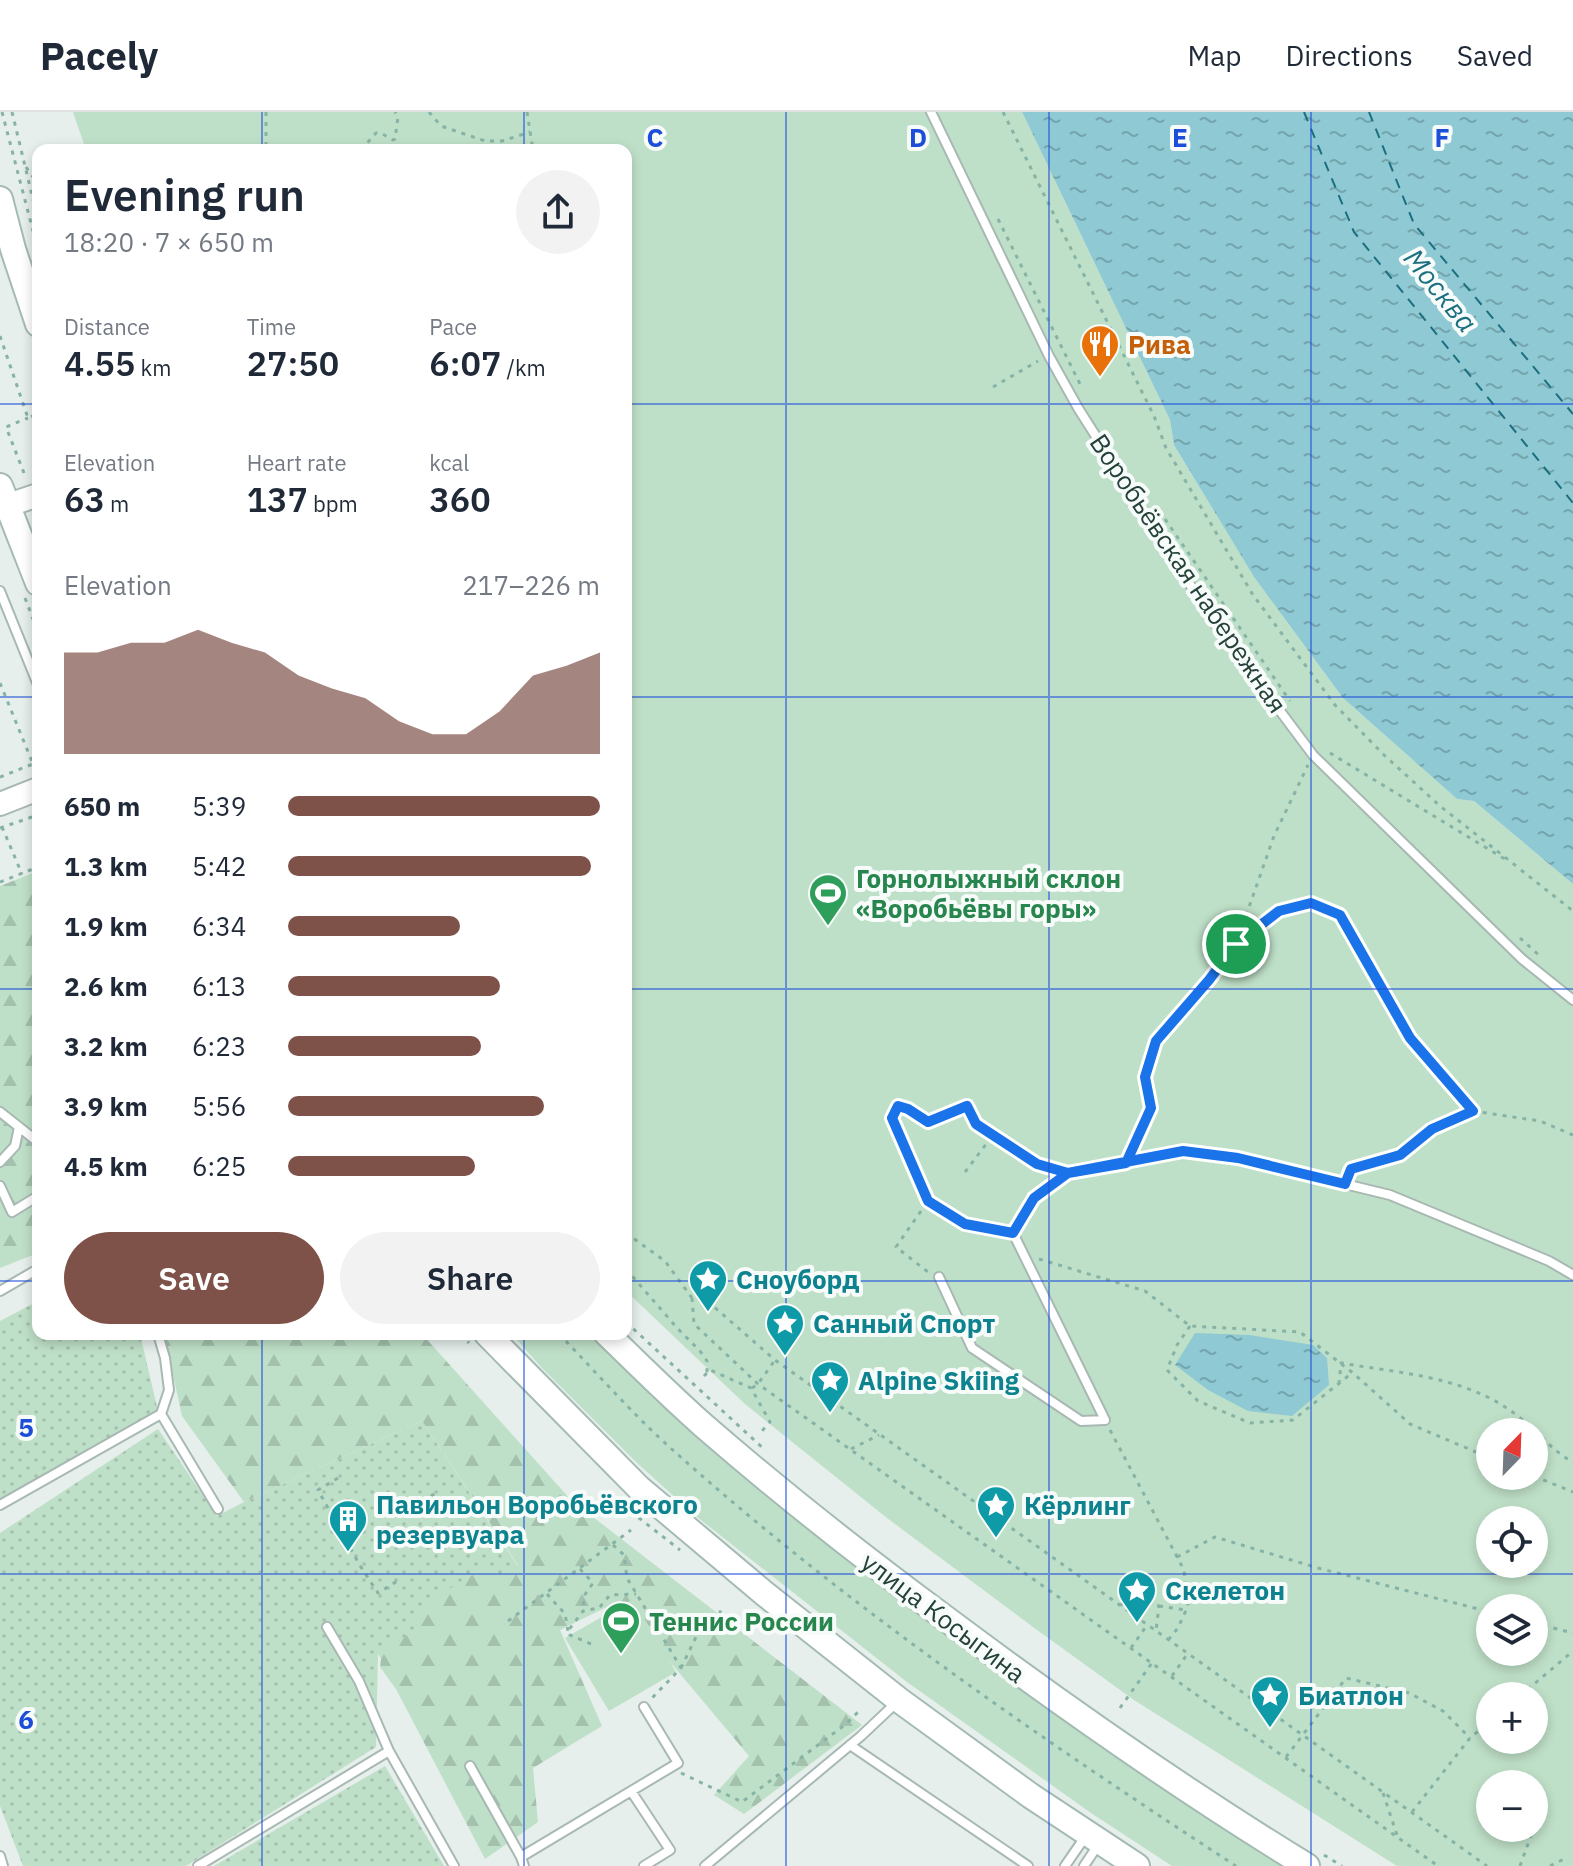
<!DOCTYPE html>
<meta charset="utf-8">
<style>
:root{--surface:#fff;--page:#f2f2f3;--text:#1f2937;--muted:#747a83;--line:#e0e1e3;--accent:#7f5249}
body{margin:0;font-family:"IBM Plex Sans",sans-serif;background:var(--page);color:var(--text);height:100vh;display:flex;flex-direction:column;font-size:30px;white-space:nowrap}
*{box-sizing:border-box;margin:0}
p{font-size:26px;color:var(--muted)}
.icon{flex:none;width:44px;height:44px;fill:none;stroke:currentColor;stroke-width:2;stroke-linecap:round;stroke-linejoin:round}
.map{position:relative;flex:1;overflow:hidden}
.side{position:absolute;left:32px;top:32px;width:600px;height:1196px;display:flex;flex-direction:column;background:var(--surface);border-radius:16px;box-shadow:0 4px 12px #0003}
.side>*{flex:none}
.needle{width:52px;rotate:23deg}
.tools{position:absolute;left:1476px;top:1306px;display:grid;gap:16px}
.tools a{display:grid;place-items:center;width:72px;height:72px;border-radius:50%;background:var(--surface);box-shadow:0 4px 12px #0003;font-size:40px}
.pin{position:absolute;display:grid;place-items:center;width:68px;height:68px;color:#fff;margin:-34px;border:4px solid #fff;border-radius:50%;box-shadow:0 2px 8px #0007}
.round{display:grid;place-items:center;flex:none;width:84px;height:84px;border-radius:42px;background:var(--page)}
.overview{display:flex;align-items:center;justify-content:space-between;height:136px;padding:0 32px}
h1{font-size:44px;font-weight:600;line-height:60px}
.metrics{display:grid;grid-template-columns:repeat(3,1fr);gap:12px;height:136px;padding:8px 32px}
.metrics div{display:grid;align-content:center}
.metrics b{font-size:34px;font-weight:600}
.metrics small{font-size:22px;font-weight:400}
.metrics p{font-size:22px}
.chart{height:224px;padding:16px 32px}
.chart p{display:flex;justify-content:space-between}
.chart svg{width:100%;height:144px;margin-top:8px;fill:var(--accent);opacity:.7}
.cta{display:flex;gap:16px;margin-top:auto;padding:16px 32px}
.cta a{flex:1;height:92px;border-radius:48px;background:var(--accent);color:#fff;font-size:32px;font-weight:600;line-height:92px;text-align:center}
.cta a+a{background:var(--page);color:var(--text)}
ul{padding:0 32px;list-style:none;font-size:26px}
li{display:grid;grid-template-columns:128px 96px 1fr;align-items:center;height:60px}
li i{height:20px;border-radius:10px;background:var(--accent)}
header{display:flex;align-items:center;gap:48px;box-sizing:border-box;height:112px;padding:0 40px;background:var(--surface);border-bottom:2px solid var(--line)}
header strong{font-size:38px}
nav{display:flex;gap:44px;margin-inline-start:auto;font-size:28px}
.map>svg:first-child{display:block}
</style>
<header>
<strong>Pacely</strong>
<nav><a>Map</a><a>Directions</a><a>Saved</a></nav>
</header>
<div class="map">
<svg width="1573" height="1754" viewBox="0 0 1573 1754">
<defs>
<pattern id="grass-dots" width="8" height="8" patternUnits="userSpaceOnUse" patternTransform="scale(2)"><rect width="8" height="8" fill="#bfe0c8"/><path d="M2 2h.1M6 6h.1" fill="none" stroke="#a4c1ad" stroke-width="1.8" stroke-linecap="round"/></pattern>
<pattern id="forest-firs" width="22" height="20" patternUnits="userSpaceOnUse" patternTransform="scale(2)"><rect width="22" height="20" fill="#bfe0c8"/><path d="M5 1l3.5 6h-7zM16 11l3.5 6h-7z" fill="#a4c1ad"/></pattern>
<pattern id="water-ripples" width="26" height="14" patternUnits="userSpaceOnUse" patternTransform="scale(2)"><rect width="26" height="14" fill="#8ec9d4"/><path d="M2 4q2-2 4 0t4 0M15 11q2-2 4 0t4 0" fill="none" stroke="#74a5ad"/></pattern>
</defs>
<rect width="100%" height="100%" fill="#e6efeb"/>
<path fill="url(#grass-dots)" d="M38 1189V1222H140L158 1299 0 1390V1209Z
M422 1309 518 1454 378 1542 376 1635 186 1754H23L0 1694V1421L158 1317 217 1404 244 1390Z
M385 1654 444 1754H214Z"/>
<path fill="url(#forest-firs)" d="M38 759V1141L0 1156V774Z
M164 1222H422L571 1388 862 1613 744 1702 714 1683 749 1644 619 1489 560 1518 602 1614 533 1656 538 1710 485 1747 396 1577 380 1555 381 1547 378 1542 382 1539 384 1528 397 1524 401 1527 415 1518 416 1503 451 1476 486 1455 493 1458 494 1469 518 1453 422 1309 244 1390 182 1304Z"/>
<path fill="#bfe0c8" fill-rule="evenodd" d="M73 0H1022L1170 308 1174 333 1254 465 1343 586 1457 687 1474 689 1573 772V1754H1397L1134 1588 1033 1515 887 1406 745 1292 626 1179V38H86ZM1490 1320H1534V1364H1490ZM1490 1408H1534V1452H1490ZM1490 1496H1534V1540H1490ZM1490 1584H1534V1628H1490ZM1490 1672H1534V1716H1490Z
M512 1222H593L678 1304 1124 1649 1283 1754H1172L1091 1701 907 1570 697 1405 637 1351 541 1255Z
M633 1487 676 1560 609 1599 565 1526Z"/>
<path fill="url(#water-ripples)" d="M1022 0H1573V772L1474 689 1457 687 1343 586 1254 465 1174 333 1170 308Z
M1195 1221 1249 1223 1313 1233 1327 1246 1329 1273 1292 1304 1248 1299 1208 1278 1175 1253Z"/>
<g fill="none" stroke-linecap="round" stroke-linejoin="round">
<path stroke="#1c6f80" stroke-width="2" stroke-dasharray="10 8" stroke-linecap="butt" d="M1304 0 1354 120 1573 391
M1369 0 1414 112 1573 302"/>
<g stroke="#a8b8b2" stroke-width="12">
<path id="service" d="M931 0 1049 244 1078 296 1215 512 1313 643 1522 847 1573 888
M0 479 38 573
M0 1000 38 1030
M0 1050 15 1034 19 1015
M0 1074 12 1100 38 1084
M928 1089 965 1112 1013 1121
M939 1165 972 1236 1081 1309 1105 1308 1013 1121 1034 1086 1068 1061 1183 1039 1238 1046 1390 1083 1549 1149 1573 1163
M0 1179 38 1157
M161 1302 218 1397
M0 1393 161 1302 169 1278 165 1246 158 1222
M327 1515 359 1569 389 1639
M850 1633 1028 1754
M470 1654 521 1745
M631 1679 670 1738 644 1754
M0 1744 3 1754
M198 1754 389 1639 454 1754
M524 1754 521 1745 678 1651 644 1595
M705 1754 861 1624 896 1591
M1065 1754 1085 1725
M1084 1754 1100 1730"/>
</g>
<g stroke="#a8b8b2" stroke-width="26">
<path id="tertiary" d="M0 396 38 383
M0 692 38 677"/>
</g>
<g stroke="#a4bbb3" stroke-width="28">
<path id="secondary" d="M0 87 13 137 38 212
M0 374 38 471
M487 1222 639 1376 765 1482 899 1588 1031 1684 1137 1754
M607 1222C639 1253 671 1285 704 1314 780 1380 860 1443 941 1503 1060 1592 1181 1677 1307 1754"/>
</g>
<path stroke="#86b3a5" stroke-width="3" stroke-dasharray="4 6" stroke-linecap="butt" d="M2 0 38 138
M12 0 38 108
M266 0V38
M429 0 441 14 485 29H502L530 20
M527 0 533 38
M1003 0 1154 304 1166 336 1253 483 1335 593 1383 642 1440 694 1520 757
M361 38 376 21H381L393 28 395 27 398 5 395 0
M26 55 38 72
M998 107 1080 272
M0 224 28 306 38 302
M993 275 1038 249
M24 361 6 315 28 306
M1165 407 1290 589
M25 486 38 520
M0 571 33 652
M1330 641 1508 749
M0 665 38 650
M2 715 22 762
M0 716 38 703
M1521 758 1573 799
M0 770 38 755
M1520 826 1541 845
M1237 832 1279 799 1311 791 1340 803 1410 926 1473 999
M1133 1037 1151 996 1145 965 1156 929 1209 868 1236 832 1274 724 1308 653
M965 1060 993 1023
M1350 1060 1351 1057 1400 1043 1432 1017 1473 999 1540 1009 1573 1023
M923 1078 892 1006 898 994 908 997 928 1010 967 994 976 1012 1037 1052 1052 1056
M921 1099 896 1135 928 1160
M626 1121 665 1149 692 1186 705 1187 775 1248 1487 1754
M1039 1147 1145 1179 1190 1214 1300 1220 1353 1261 1410 1312 1490 1346
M626 1157 678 1217 700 1239 707 1249V1261
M692 1186 694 1212 758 1272 1438 1754
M626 1210 764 1337
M1190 1214 1177 1233 1167 1258 1198 1289 1250 1311 1293 1308 1352 1261
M461 1222 469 1231
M559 1222C594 1258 628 1297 665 1331 841 1490 1038 1625 1236 1754
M704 1264 710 1258 751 1276 770 1310 762 1319
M1339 1272 1341 1251C1398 1261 1462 1264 1511 1299 1533 1314 1550 1338 1573 1350
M752 1276 758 1272 775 1248
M1110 1318 1184 1458 1188 1494 1178 1516 1169 1527
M851 1337 879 1323
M1534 1364 1573 1380
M338 1366 318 1378 359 1452 378 1481 399 1468
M624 1392 639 1406 680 1438
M414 1395 439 1379
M613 1433 624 1443 627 1466 681 1556 652 1586
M1177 1445 1215 1425 1318 1456 1490 1500
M580 1457 593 1471 584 1484 583 1499
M547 1482 565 1502 568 1519
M1119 1493 1149 1488 1159 1494 1156 1519
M1159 1494 1186 1498
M508 1509 631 1418
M1534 1511 1573 1521
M591 1532 570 1523 568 1519 583 1499 599 1496 610 1483 636 1482
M1131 1536 1147 1513
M681 1556 697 1523 719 1510 721 1493
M1172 1564 1188 1541
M1520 1584 1573 1539
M1120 1596 1152 1551
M1286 1645 1346 1566 1409 1581 1443 1599 1470 1626
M681 1661 742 1690 846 1612 859 1599
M1383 1681 1397 1723
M1412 1700 1470 1626 1490 1609
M1324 1743 1342 1754
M1520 1754 1533 1718
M1550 1754 1564 1747"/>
<use href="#service" stroke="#fff" stroke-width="8"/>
<use href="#tertiary" stroke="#fff" stroke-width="22"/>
<use href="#secondary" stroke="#fff" stroke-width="24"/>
</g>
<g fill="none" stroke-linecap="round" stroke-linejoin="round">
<g stroke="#fff" stroke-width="16">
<path id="route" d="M1236 832 1209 868 1156 929 1145 965 1151 996 1126 1051 1068 1061 1034 1086 1013 1121 965 1112 928 1089 892 1006 898 994 908 997 928 1010 967 994 976 1012 1037 1052 1068 1061 1183 1039 1238 1046 1345 1072 1351 1057 1400 1043 1432 1017 1473 999 1410 926 1340 803 1311 791 1279 799 1236 832"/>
</g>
<use href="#route" stroke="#1a73e8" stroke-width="10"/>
</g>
<path fill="none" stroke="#1d4ed8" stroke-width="2" stroke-opacity="0.55" d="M262 0V38M524 0V38M786 0V1754M1049 0V1754M1311 0V1754M0 292H38M626 292H1573M0 585H38M626 585H1573M0 877H38M626 877H1573M0 1169H38M626 1169H1573M262 1222V1754M524 1222V1754M0 1462H1573"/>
<defs>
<g id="restaurant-pin" transform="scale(2)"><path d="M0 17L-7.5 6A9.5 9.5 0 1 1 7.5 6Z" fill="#e8710a" stroke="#f7fbf9"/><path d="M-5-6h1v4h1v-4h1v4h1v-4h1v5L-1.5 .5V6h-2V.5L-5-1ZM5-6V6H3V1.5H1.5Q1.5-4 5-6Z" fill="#fff"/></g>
<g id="stadium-pin" transform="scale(2)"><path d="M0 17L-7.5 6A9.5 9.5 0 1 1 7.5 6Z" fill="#2e9e5b" stroke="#f7fbf9"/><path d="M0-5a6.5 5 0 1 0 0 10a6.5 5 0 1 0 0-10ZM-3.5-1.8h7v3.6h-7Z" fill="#fff"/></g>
<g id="sight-pin" transform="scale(2)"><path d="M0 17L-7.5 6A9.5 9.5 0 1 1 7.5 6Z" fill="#0f9aa8" stroke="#f7fbf9"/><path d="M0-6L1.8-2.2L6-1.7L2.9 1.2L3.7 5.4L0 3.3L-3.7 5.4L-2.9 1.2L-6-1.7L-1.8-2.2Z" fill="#fff"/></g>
<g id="building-pin" transform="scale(2)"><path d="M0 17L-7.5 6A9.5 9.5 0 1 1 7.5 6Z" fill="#0f9aa8" stroke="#f7fbf9"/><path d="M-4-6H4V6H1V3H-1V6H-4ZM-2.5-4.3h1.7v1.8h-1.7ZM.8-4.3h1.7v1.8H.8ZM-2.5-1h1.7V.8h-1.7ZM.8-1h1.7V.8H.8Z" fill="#fff"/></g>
</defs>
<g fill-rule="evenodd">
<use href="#restaurant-pin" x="1100" y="232"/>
<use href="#stadium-pin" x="828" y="781"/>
<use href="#sight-pin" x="708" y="1167"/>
<use href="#sight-pin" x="785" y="1211"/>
<use href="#sight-pin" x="830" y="1268"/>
<use href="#sight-pin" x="996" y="1393"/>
<use href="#building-pin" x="348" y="1407"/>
<use href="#sight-pin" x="1137" y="1478"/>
<use href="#stadium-pin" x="621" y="1509"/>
<use href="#sight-pin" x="1270" y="1583"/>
</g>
<g text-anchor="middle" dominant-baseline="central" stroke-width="8" stroke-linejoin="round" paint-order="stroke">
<g font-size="26" font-weight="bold" fill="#c56008" stroke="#f7fbf9" text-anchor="start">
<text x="1128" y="232">Рива</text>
</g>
<g font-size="26" fill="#24423a" stroke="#f7fbf9">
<text transform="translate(1189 461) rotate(56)">Воробьёвская набережная</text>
<text transform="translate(944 1505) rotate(37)">улица Косыгина</text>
</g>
<g font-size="26" font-weight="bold" fill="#27864d" stroke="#f7fbf9" text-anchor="start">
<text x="856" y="766">Горнолыжный склон<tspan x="856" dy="30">«Воробьёвы горы»</tspan></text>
<text x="649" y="1509">Теннис России</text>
</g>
<g font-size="26" font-weight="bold" fill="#0d838f" stroke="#f7fbf9" text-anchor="start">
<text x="736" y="1167">Сноуборд</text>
<text x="813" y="1211">Санный Спорт</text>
<text x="858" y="1268">Alpine Skiing</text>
<text x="376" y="1392">Павильон Воробьёвского<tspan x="376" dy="30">резервуара</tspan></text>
<text x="1024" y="1393">Кёрлинг</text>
<text x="1165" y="1478">Скелетон</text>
<text x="1298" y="1583">Биатлон</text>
</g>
<g font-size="28" font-style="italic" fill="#1c6f80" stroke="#f7fbf9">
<text transform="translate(1441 178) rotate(51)">Москва</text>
</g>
</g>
<g font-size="26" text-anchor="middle" font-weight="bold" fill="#1d4ed8" stroke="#f7fbf9" stroke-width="8" stroke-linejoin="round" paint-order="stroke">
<text x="655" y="35">C</text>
<text x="918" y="35">D</text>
<text x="1180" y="35">E</text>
<text x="1442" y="35">F</text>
<text x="26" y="1325">5</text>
<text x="26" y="1617">6</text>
</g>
</svg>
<div class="tools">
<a><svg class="needle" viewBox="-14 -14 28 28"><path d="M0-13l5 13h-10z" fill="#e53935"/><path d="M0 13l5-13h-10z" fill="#747a83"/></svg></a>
<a><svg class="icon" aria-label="locate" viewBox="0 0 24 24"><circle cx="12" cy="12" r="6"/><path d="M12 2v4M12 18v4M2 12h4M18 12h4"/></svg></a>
<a><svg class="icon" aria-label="layers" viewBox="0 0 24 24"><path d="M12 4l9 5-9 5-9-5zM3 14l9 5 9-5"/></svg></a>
<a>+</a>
<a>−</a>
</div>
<div class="pin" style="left:1236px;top:832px;background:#1e9e55"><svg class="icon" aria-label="arrive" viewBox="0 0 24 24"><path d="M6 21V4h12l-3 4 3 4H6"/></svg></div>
<section class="side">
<div class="overview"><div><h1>Evening run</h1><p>18:20 · 7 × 650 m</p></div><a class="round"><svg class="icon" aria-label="share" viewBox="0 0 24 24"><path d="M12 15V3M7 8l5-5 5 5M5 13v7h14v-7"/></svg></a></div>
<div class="metrics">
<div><p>Distance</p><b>4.55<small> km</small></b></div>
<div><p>Time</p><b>27:50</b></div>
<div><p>Pace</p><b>6:07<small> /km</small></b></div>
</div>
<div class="metrics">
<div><p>Elevation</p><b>63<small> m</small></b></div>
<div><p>Heart rate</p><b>137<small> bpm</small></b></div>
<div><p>kcal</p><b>360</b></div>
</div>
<div class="chart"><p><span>Elevation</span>217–226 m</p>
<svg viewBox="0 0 160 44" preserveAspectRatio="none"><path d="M0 44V13L10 13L20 10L30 10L40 6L50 10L60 13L70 20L80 24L90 27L100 34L110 38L120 38L130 31L140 20L150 17L160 13V44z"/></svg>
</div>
<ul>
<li><b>650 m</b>5:39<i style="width:100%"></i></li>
<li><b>1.3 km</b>5:42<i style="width:97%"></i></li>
<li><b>1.9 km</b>6:34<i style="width:55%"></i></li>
<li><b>2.6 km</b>6:13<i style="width:68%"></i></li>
<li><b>3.2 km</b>6:23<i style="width:62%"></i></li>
<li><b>3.9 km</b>5:56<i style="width:82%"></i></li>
<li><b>4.5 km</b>6:25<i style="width:60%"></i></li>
</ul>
<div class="cta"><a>Save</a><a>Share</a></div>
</section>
</div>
